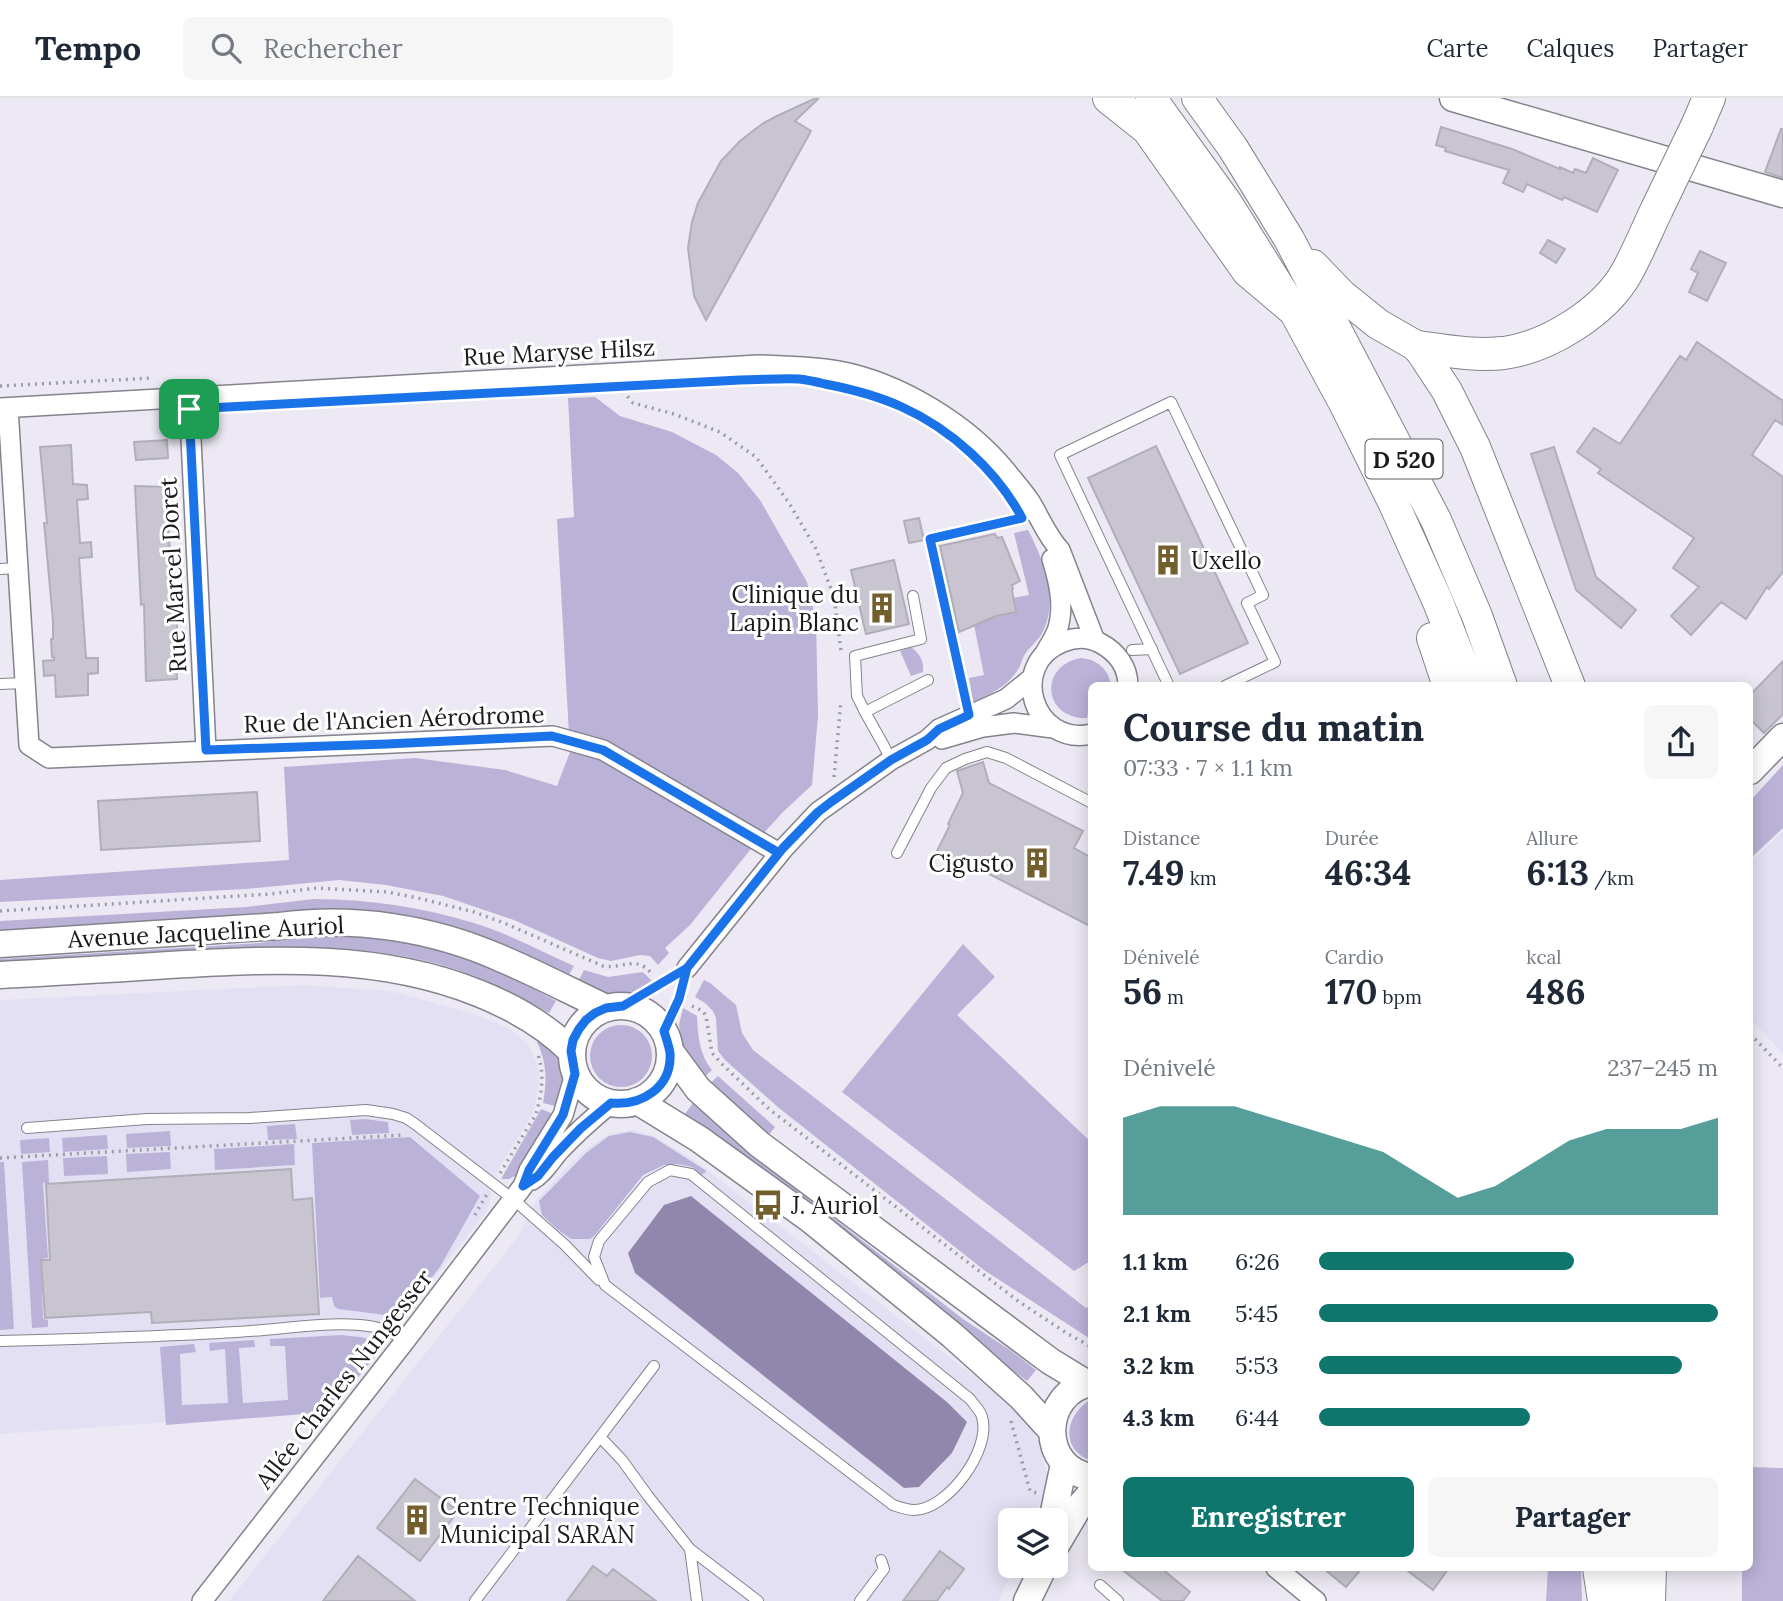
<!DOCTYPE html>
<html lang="fr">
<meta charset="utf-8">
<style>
:root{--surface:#fff;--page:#f6f6f7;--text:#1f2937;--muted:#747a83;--line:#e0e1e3;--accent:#0f766e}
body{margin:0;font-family:Lora,serif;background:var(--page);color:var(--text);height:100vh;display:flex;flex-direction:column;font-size:26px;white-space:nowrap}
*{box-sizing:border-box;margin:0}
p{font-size:23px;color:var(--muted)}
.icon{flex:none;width:38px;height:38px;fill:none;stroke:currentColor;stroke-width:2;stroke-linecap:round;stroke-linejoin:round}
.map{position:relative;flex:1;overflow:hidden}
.drawer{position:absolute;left:1088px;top:584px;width:665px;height:889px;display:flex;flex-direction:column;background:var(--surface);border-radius:10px;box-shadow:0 4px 18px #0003}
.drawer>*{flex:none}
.tools{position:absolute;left:998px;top:1410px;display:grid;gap:14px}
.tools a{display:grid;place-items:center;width:70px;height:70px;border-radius:10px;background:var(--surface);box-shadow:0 4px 18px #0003;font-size:35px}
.pin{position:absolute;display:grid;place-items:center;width:60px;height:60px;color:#fff;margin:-30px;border-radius:14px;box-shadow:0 4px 10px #0006}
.round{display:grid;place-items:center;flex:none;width:74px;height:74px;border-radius:10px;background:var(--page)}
.headline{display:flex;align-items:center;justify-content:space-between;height:119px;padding:0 35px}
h1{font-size:38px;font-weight:800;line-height:52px}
.stats{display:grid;grid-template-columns:repeat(3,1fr);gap:10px;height:119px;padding:7px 35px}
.stats div{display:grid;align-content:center}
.stats b{font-size:35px;font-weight:800}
.stats small{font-size:19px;font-weight:400}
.stats p{font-size:19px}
.chart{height:196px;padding:14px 35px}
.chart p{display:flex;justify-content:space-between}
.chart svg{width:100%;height:126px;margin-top:7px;fill:var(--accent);opacity:.7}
.cta{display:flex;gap:14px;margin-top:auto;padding:14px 35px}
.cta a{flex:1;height:80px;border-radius:10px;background:var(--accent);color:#fff;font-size:28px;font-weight:800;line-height:80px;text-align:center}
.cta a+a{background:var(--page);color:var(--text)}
ul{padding:0 35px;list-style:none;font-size:23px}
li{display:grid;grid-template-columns:112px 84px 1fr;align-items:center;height:52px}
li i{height:18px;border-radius:9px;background:var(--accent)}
header{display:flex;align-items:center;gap:42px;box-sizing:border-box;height:98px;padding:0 35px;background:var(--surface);border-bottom:2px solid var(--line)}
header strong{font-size:33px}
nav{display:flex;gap:38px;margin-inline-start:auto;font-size:24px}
.search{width:490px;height:63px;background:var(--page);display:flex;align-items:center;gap:18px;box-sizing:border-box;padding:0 24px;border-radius:10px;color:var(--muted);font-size:26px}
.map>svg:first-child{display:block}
</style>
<header>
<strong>Tempo</strong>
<div class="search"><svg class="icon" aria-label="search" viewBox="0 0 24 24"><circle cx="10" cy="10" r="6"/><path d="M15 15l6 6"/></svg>Rechercher</div>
<nav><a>Carte</a><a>Calques</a><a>Partager</a></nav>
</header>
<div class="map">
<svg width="1783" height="1503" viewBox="0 0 1783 1503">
<rect width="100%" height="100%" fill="#ece9f4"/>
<path fill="#e4e0f3" d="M1783 733V956L1750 920V765Z
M304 887 391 893 477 917 508 930 527 945 538 967 539 986 533 1015 494 1078 488 1112 329 1313 0 1336V902Z
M632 1032 654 1038 697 1064 1031 1322 1049 1382 1033 1423H1010V1468H1014L999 1503H229L520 1136 537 1101 583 1053 608 1036Z"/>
<path fill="#bbb2d8" d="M595 299 620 318 672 334 716 357 738 375 760 402 807 484 816 523 818 618 812 687 783 714 762 737 690 827 665 850 669 855 658 867 650 858 640 857 611 863 598 860 514 822 443 798 386 787 339 782 245 791 0 804V782L289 762 284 669 415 660 505 672 557 688 570 654 557 421 574 419 568 300Z
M1028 432C1044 462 1060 505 1041 537 1037 544 1028 550 1024 558 1021 563 1021 568 1017 573 1007 589 990 596 973 604L969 580 984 577 974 527 996 518 1016 514 1013 500 1029 497 1014 435Z
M911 549C920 556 924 563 923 574L911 578 900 553Z
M1081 560C1098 562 1109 571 1111 588H1092V608L1089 611 1087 620C1043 621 1038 568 1081 560Z
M1783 667V730L1750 761V703Z
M314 801C368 801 422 809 474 825 509 836 541 853 574 868L565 884 423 830 0 842V823L246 809Z
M313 837C407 838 475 857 556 903L549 915C514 895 480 878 442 867 356 843 264 848 176 854 117 857 59 861 0 864V861L260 845Z
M963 846 995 879 957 917 1092 1045V1162L1074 1173 842 994Z
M584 872 608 879 643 874 652 883C627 905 604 897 576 888Z
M704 882 710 885 736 907 742 935 753 952 1086 1210 1092 1207V1242L984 1172 779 1010 725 962 718 953 716 920 713 913 705 905 695 899Z
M683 910 697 918C698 938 699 956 712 972L699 984 684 962 679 927Z
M590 958a31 31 0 1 1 62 0a31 31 0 1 1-62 0Z
M544 937 557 956 563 982V997L559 1009 543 1005C547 982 547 965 537 944Z
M718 978 775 1029 764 1043 706 989Z
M693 1005 742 1049 963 1221 1010 1252 1036 1272 1027 1283 999 1262 960 1227 738 1053 685 1016Z
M541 1011 556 1017 519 1076 509 1081H501Z
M365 1021 388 1024 389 1035 352 1037 350 1022Z
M295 1026 297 1041 268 1042 267 1028Z
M170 1033 171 1048 127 1050 126 1036Z
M630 1034 653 1039 705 1072 706 1074 701 1077 692 1069 678 1066 664 1067 643 1077 595 1137 590 1141H571L557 1131 542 1117 539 1103 586 1055 609 1038Z
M107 1037 108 1051 63 1054 62 1040Z
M410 1039 480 1098 440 1169 401 1219 338 1211 334 1208 332 1199 320 1200 312 1045Z
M49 1040 50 1054 21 1056 20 1042Z
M294 1046 295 1067 215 1072 214 1051Z
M170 1054 171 1071 127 1074 126 1056Z
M107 1058 108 1076 64 1078 63 1060Z
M48 1062 49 1085H43L48 1160 41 1161 43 1221 48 1222V1229L32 1230 22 1064Z
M0 1064H4L14 1231 0 1232Z
M342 1237C355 1239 371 1238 380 1248L378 1255 330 1314 166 1327 160 1249 194 1246 196 1254 180 1256 182 1307 228 1305 225 1251 210 1253 209 1245 254 1242 255 1249 239 1250 243 1305 288 1302 285 1248H270V1241Z
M1090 1302H1092V1363C1060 1353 1064 1318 1090 1302Z
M1750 1369 1783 1370V1503H1742V1470H1750Z
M1548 1470H1581L1582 1503H1546Z"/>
<path fill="#9187ad" d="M691 1098 947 1304 967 1324 952 1355 919 1389 904 1390 635 1175 628 1155 664 1107Z"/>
<path fill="#c8c5d0" stroke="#b1aeb9" stroke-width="2" d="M816 0 818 1 795 23 811 33 706 222 694 198 688 150 692 124 698 105 721 63 740 43 762 26 777 18Z
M1441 29 1512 51 1560 71V69L1573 75 1575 71 1586 75 1593 60 1618 72 1597 114 1564 99 1562 102 1527 86 1523 94 1503 85 1509 72 1445 53 1446 50 1436 47Z
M1781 31H1783V80L1765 74Z
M1548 142 1565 151 1556 165 1540 155Z
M1700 153 1726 165 1707 203 1689 194 1698 175 1691 171Z
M1697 244 1783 303V327L1775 322 1752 357 1783 379V474L1769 491 1767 489 1746 521 1721 504 1691 537 1671 518 1699 489 1673 470 1694 440 1598 375 1601 371 1577 354 1594 330 1620 346 1680 258 1686 262Z
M167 342 168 360 136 362 134 344Z
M71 347 73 386 87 387 88 401 77 402 80 445 91 444 92 459 79 460 86 560H98V575L88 576V597L56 599 55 577 44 578 43 563 54 562V559H52L51 541H53V523L45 435 44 425H47L40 349Z
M1156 348 1248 545 1180 576 1088 380Z
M1554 349 1596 479 1636 512 1621 530 1576 492 1531 356Z
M135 388 166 389 173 505H175L176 514 177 529 174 535 177 581 146 583 144 506 141 507Z
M919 420 924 442 909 445 904 423Z
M995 436 997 440 1002 439 1020 483 1012 487 1013 491 1012 492 1016 514 996 518 959 534 940 448Z
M894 462 909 526 866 536 851 472Z
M1783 563V616L1764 635 1750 621V597Z
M983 664 989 685 1083 733 1074 750 1092 760V829L970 766 968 769 937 753 950 727 948 726 963 695 957 673Z
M257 694 260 743 101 752 98 703Z
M291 1071 293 1102 312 1100 319 1216 152 1225 151 1214 45 1220 41 1162H50L46 1086Z
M415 1381 458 1413 420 1463 377 1430Z
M940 1453 964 1471 949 1491 947 1489 937 1503H903Z
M358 1458 415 1503H323Z
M593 1468 607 1478 613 1471 656 1503H567Z
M1120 1470H1161L1190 1494 1183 1503H1162Z
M1323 1470H1362L1346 1489Z
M1404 1470H1449L1433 1492Z"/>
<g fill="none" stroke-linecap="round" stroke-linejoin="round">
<g stroke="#85828c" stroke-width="12">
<path id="service" d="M0 471 18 470
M1132 552 1152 551
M0 586 25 585
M1169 588 1060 357 1171 304 1263 497 1247 505 1275 564 1225 588
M865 614 857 598 855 558 921 541 913 498
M969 617 931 441 1022 420
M891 662 884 648 865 614 928 582
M897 755 931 690 946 670 965 661 987 654 1006 660 1092 705
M623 908 687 870
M664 934 679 901 687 870
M27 1030 147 1021 250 1020 366 1012 393 1016 406 1020 415 1026 513 1101 565 1147 599 1182
M670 1072 691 1076 970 1301C974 1307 981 1313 982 1319 992 1352 947 1412 914 1412 907 1412 899 1409 893 1407L605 1187 594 1159 599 1143 648 1084Z
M0 1243C79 1241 158 1239 236 1234 277 1232 319 1224 360 1227 376 1228 392 1233 405 1243
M600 1339 622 1362 648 1398 690 1451 758 1503
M690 1451 697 1503
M1100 1487 1118 1503
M475 1503 654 1268
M860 1503 884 1471 881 1462"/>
</g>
<g stroke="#85828c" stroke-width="22">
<path id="minor" d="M189 299 206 652
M0 310 759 267C785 268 812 268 839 273 898 284 967 325 1006 373 1013 382 1022 392 1029 402 1040 419 1046 437 1060 452L1095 543
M8 310 29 647 49 660 553 638 603 652 779 755
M1046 553C1050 547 1054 540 1057 533 1065 509 1059 484 1052 461
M1092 636C1033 649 1007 566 1063 544 1075 539 1089 539 1100 545 1117 554 1128 569 1128 588
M942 641 983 629 1014 625 1053 630
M687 870 784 750 818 714 891 662 927 642 939 631 1006 601 1032 580
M532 1082C544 1075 551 1062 560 1052 576 1035 593 1020 611 1005
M1276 1470 1316 1503
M202 1503 405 1243 523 1088 529 1072 563 1017 575 976"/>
</g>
<g stroke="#85828c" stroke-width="29">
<path id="secondary" d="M1453 0 1783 96
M1750 673 1783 639
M0 846 280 828C354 818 432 830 500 860 536 875 570 893 606 910
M0 877C56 874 113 871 169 867 273 861 379 855 478 895 513 909 544 926 571 953
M572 957a49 49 0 1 1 98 0a49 49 0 1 1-98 0Z
M670 953 698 991 759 1046 1050 1263 1086 1285
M637 1003 699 1041 811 1122 952 1237 1021 1299 1051 1332
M1092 1285C1040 1293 1038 1372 1092 1379
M1052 1423 1064 1366
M1055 1449 1078 1410 1092 1394
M1027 1503 1044 1468"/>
</g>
<g stroke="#85828c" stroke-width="32">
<path id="primary" d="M1151 0 1227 105 1293 211 1345 307 1394 406 1438 504 1471 588
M1197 0 1233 50 1289 141 1436 422 1477 518 1502 588
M1313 167 1342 197 1378 226 1418 249 1447 293 1475 349 1570 588
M1432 540 1448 588
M1598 1470 1603 1503
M1620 1503 1622 1470
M1650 1503 1651 1470"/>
</g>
<g stroke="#85828c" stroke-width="34">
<path id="trunk" d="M1109 0 1148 31 1248 173 1293 211
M1697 28 1709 0
M1418 249C1447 253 1475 258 1504 255 1548 249 1605 214 1627 174 1638 154 1647 132 1657 111"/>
</g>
<path stroke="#9d9ba4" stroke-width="3.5" stroke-dasharray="2 5" stroke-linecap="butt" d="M0 288 152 280
M623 293 633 305 674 316 720 334 756 359 789 405 816 451 834 499 841 553
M834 679 841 603
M0 813 270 796 317 790 387 794 418 800 474 814 504 825 603 868C623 871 636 857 651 875
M692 908 703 913 706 918 712 955 722 966 769 1011 1018 1203 1068 1236 1092 1249
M1750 936 1783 970
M0 1060 404 1037
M500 1075 536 1016C542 995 545 975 537 954
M475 1117 487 1096
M1011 1323 1030 1393 1037 1395"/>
<use href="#service" stroke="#fff" stroke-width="10"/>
<use href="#minor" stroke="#fff" stroke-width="19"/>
<use href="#secondary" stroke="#fff" stroke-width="26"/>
<use href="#primary" stroke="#fff" stroke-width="30"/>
<use href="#trunk" stroke="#fff" stroke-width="32"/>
<g stroke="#85828c" stroke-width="34" stroke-linecap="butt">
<path id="trunk-bridge" d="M1657 111 1697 28"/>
</g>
<use href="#trunk-bridge" stroke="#fff" stroke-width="32"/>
</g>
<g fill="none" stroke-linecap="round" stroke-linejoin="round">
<g stroke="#fff" stroke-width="14">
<path id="route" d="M189 311 206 652 387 646 552 638 603 652 779 755 687 870 623 908 606 910 595 915 586 922 579 931 573 942 571 953 575 976 563 1017 529 1072 523 1088 538 1078 553 1059 581 1030 611 1005C641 1008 672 990 670 955 669 948 666 940 664 933L679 901 687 870 783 750 818 714 831 704 891 662 927 642 939 631 969 617 930 441 1022 420C997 373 951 331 902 309 878 298 851 291 825 286 817 284 808 282 799 281 780 280 760 282 740 282L189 311"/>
</g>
<use href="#route" stroke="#1a73e8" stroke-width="9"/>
</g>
<defs>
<g id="building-bare" transform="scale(2.415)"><path d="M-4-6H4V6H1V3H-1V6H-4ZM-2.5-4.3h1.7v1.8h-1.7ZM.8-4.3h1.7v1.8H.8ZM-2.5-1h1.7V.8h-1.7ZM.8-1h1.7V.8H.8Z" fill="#735f2e" stroke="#fff" stroke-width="2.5" paint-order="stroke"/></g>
<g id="bus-bare" transform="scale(2.415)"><path d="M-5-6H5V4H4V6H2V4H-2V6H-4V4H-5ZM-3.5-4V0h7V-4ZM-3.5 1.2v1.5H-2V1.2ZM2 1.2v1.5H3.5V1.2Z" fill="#735f2e" stroke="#fff" stroke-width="2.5" paint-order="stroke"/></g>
</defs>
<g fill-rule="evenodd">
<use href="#building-bare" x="1168" y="462"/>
<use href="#building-bare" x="882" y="510"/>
<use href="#building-bare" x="1037" y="765"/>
<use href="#bus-bare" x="768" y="1107"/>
<use href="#building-bare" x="417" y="1422"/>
</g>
<g text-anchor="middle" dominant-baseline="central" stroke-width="6" stroke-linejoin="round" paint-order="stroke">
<rect fill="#fff" stroke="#5f5f62" stroke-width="2" x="1365.5" y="341.5" width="77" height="39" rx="5"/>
<g font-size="23" font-weight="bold" fill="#1b1a1e">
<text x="1404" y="361">D 520</text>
</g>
<g font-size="24" fill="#1b1a1e" stroke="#fff">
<text transform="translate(559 254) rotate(-3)">Rue Maryse Hilsz</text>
<text transform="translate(173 477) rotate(-93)">Rue Marcel Doret</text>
<text transform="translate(394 621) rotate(-2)">Rue de l'Ancien Aérodrome</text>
<text transform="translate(206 834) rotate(-3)">Avenue Jacqueline Auriol</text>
<text transform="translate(344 1281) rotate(-52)">Allée Charles Nungesser</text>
</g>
<g font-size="24" fill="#1b1a1e" stroke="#fff" text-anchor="start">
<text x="1191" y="462">Uxello</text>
<text x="859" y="496" text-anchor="end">Clinique du<tspan x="859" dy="28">Lapin Blanc</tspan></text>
<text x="1014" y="765" text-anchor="end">Cigusto</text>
<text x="791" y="1107">J. Auriol</text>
<text x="440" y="1408">Centre Technique<tspan x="440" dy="28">Municipal SARAN</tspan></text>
</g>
</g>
</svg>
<div class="tools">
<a><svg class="icon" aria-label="layers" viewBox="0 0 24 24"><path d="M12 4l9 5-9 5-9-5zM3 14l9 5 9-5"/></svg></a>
</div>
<div class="pin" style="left:189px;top:311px;background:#1e9e55"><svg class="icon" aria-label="arrive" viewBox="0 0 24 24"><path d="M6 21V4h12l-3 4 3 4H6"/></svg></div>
<section class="drawer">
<div class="headline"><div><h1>Course du matin</h1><p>07:33 · 7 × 1.1 km</p></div><a class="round"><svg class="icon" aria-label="share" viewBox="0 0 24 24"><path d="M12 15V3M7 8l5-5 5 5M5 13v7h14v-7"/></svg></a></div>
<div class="stats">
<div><p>Distance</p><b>7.49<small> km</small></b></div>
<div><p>Durée</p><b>46:34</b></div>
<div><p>Allure</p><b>6:13<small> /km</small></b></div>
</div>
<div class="stats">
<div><p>Dénivelé</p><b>56<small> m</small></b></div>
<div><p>Cardio</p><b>170<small> bpm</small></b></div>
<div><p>kcal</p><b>486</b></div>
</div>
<div class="chart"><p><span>Dénivelé</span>237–245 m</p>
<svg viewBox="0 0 160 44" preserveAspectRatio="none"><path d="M0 44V10L10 6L20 6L30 6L40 10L50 14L60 18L70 22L80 30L90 38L100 34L110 26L120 18L130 14L140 14L150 14L160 10V44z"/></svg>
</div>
<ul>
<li><b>1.1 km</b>6:26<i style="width:64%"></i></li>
<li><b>2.1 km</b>5:45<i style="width:100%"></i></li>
<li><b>3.2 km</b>5:53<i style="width:91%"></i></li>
<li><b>4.3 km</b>6:44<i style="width:53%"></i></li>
</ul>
<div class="cta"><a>Enregistrer</a><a>Partager</a></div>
</section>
</div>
